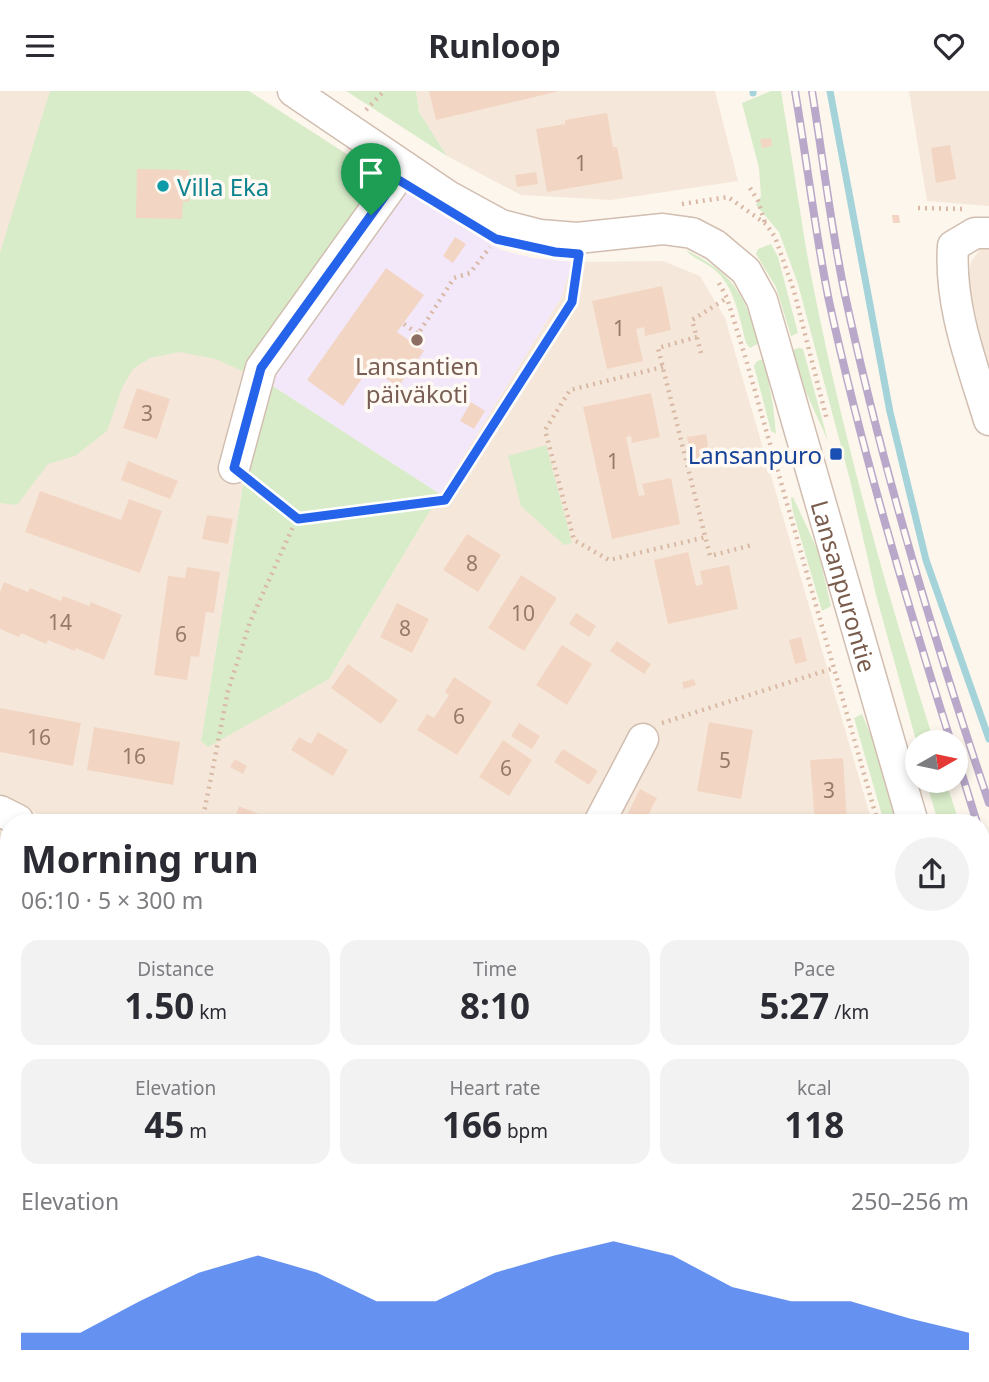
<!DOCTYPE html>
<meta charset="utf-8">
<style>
:root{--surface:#fff;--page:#f2f2f3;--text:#2b2b33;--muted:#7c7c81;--accent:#2563eb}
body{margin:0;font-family:"Noto Sans",sans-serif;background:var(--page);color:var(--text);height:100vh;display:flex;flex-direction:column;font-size:26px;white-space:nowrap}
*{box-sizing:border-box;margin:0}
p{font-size:23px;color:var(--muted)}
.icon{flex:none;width:38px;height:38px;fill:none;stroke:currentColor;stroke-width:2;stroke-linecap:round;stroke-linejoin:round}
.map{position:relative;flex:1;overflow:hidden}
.side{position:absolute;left:0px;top:723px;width:990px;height:569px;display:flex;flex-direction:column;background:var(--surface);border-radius:28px 28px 0 0;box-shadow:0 4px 10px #0003}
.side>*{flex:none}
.needle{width:46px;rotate:81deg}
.fabs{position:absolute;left:905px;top:639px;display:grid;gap:14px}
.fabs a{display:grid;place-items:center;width:63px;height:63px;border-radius:50%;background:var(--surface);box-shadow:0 4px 10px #0003;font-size:35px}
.pin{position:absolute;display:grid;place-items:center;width:60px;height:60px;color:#fff;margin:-72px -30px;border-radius:50% 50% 50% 0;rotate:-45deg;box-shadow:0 0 7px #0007}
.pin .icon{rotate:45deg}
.round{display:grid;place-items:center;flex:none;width:74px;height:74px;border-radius:37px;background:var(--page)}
.overview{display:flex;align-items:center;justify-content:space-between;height:119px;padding:0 21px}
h1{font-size:38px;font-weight:700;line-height:52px}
.stats{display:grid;grid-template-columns:repeat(3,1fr);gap:10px;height:119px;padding:7px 21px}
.stats div{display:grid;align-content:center;border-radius:18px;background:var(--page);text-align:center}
.stats b{font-size:35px;font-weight:700}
.stats small{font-size:19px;font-weight:400}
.stats p{font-size:19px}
.chart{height:196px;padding:14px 21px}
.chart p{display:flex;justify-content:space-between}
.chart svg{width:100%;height:126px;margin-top:7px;fill:var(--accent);opacity:.7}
header{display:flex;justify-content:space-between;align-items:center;height:91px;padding:0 21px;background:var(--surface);font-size:32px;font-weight:700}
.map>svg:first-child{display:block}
</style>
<header><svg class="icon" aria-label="menu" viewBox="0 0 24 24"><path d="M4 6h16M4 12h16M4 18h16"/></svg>Runloop<svg class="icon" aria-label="heart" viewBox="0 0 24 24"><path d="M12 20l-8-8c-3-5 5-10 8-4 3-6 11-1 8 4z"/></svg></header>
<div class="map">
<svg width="989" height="1291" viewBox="0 0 989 1291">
<rect width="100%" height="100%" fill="#fdf6ec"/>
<path fill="#f5e8da" d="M0 0H249L246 376 201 650 208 655 329 588 440 403 561 207 572 171 663 170 700 185 725 227 872 731 54 732 0 703Z
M416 0H715L738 90 611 109 521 104 447 65 419 21Z
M909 0H989V115L927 110Z
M985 151H989V282L968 190 971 171Z
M0 729 9 734V1283H15L12 1291H0Z
M985 1129 989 1142V1291H374L383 1283H982V1130Z
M49 1283H352L343 1291H47Z"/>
<path fill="#f3e8fa" d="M404 100 501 159 533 167 572 171 561 207 440 403 268 292Z"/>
<path fill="#d8ecc9" d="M50 0H249L404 100 268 292 440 403 329 588 208 656 201 650 246 376 268 292 216 268 179 261 150 267 133 278 122 297 107 340 75 365 48 373 17 414 0 412V162Z
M346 0H416L419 21 447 65Z
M771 0H781C790 54 798 109 807 163 838 328 883 491 934 651H917V653L876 504 850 389 798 193 779 141 756 114 761 105 759 77 742 12Z
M771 153 778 166 798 242 791 245 776 196 756 163 758 158Z
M686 159C733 183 744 201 759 252L750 257 746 252C740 229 735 198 717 181 708 172 693 168 686 159Z
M799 257 803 258 828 350 804 297 793 259Z
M764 268 773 314 776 343 771 340 754 275 757 270Z
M546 354 572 452 564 454 521 415 508 365Z
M793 406 818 460 831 515 822 520 793 421 791 407Z
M862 623 876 657 899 731H884L854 627Z
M926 690H946L959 731H938Z
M982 798 989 817V899L982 876Z
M552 1283H604L592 1291H559Z
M606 1283H800L799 1291H612Z"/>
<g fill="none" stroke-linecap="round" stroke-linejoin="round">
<path stroke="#a5d3da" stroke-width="7" d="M830 0 890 321 926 469 989 648
M753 2V0"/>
</g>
<path fill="#f3d5c3" d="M429 0H556V1L436 29Z
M607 22 613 56H617L623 88 547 101 536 38 565 33V29Z
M771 47 772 55 762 57 760 48Z
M950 54 956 88 936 92 931 57Z
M137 78 189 79V111L183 110 182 128 136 127Z
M536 81 538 93 517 96 515 84Z
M892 124H899L900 132H893Z
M455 146 466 153 453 172 443 165Z
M386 177 424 204 397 241 424 260 398 296 370 276 343 315 307 289Z
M662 195 671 239 645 245 644 236 636 238 643 270 607 278 592 210Z
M137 297 170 308 157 348 123 337Z
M651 302 660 346 632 352 631 345 626 346 639 405 645 404 642 393 671 387 680 433 612 448 583 316Z
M471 311 485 320 474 338 460 330Z
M706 343 710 368 692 371 687 346Z
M128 370 178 390 170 408 121 389Z
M40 400 121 429 129 408 162 420 140 482 25 441Z
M207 424 233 428 228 453 202 448Z
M467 443 501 464 478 501 443 479Z
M688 461 696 495 703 493 700 480 729 474 738 518 668 533 654 469Z
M187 476 220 481 214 522 206 521 199 566 191 565 187 589 154 584 168 485 185 487Z
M521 484 557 507 524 560 488 537Z
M4 491 28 501 30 497 61 510 63 505 89 515 91 511 122 524 104 569 76 557 75 560 48 549 46 553 21 542 19 546 0 538V501Z
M397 512 429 528 412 562 380 546Z
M576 522 596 535 589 546 569 533Z
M801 546 807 570 795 573 789 549Z
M617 550 651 573 644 583 610 560Z
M562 554 592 573 567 614 536 594Z
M348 573 398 609 381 633 331 597Z
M454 586 492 611 457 664 417 639 427 623 434 627 449 604 445 601Z
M694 588 696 594 684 598 682 591Z
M0 617 81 632 73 675 0 661Z
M709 631 753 639 741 708 697 700Z
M519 632 540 645 532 658 511 645Z
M94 636 180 651 173 694 87 679Z
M318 641 348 659 333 685 291 659 299 646 311 653Z
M503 649 532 669 509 705 479 686Z
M563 658 598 680 589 694 554 671Z
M843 667 847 730 815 732 810 669Z
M235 668 247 675 243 683 230 676Z
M640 698 657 707 649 722 669 732H642L627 724Z
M239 715 266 726 263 732H233Z
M0 750 9 754V772L0 769Z
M0 861 9 865V905L0 902Z
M8 1102H9V1124L2 1121Z
M987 1145 989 1157 982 1159V1147Z
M0 1166 9 1167V1186L0 1185Z
M0 1214 9 1216V1237L1 1268Z
M989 1270V1291H942L940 1283H982V1272Z
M93 1283H130L127 1291H91Z
M141 1283H185L182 1291H139Z
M494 1283H523L526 1286 521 1291H484Z
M604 1283 612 1291H592Z
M864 1283H899L876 1290 875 1285 865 1288Z"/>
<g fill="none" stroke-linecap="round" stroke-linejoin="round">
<g stroke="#d1beb0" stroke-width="33">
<g id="minor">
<path id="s1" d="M293 0 448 105 501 134 540 144 577 147 663 138 692 142 715 154 746 180 762 209 913 732"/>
<path d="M989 142H975L953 155C949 215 972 273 989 329"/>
<path d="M234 377 261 277 405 76"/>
<path d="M0 720 18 729"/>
<path d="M599 732 643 648"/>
<path d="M982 969 989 994"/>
<path d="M982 1119 989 1117"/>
<path d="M35 1291 38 1283"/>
<path d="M360 1291 368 1283"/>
</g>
</g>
<path stroke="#d9b8a5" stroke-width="4.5" stroke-dasharray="2 5" stroke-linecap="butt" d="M366 19 384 0
M750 97 758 110 765 132
M682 113 728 106 766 133 775 146 794 200 827 329
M918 117 962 118
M719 192 727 207 745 265 878 732
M404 233 418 243 454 187 470 182 490 156
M697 246 658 257 710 465 752 454
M701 262 692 229 727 207
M663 276 570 299 545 339 574 449 609 469 706 446
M254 393 297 427
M662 632 834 577
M202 732 228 600 250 531 297 427 445 409 572 211 577 171
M982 901 989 923"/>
<use href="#minor" stroke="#fff" stroke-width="30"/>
<g stroke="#b9a8c9" stroke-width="8">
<path id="rail" d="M795 0C807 70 815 141 829 210 862 360 905 505 951 651
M812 0C823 68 831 137 845 204 882 376 933 546 989 712
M956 664 977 732
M982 744 989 764"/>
</g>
<use href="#rail" stroke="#fffaf3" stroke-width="5" stroke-dasharray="16" stroke-linecap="butt"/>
</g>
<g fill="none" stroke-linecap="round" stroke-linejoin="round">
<g stroke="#fff" stroke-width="14">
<path id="route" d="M397 88 496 148 555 161 579 163 572 211 445 409 298 428 234 377 261 277Z"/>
</g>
<use href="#route" stroke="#2563eb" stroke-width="9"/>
</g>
<circle fill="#0f9aa8" stroke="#fffaf3" stroke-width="2.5" cx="163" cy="95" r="7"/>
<circle fill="#8d6e63" stroke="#fffaf3" stroke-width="2.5" cx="417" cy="249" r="7"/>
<rect fill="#1a4fb4" stroke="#fffaf3" stroke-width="2.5" x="829" y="356" width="14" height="14" rx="3.5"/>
<g text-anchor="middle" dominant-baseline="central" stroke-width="7" stroke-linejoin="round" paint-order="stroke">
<g font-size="21" fill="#987a6a">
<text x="581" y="72">1</text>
<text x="619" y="237">1</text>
<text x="147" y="322">3</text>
<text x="613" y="370">1</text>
<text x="472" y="472">8</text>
<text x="523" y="522">10</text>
<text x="60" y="531">14</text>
<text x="405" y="537">8</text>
<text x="181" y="543">6</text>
<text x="459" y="625">6</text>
<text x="39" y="646">16</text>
<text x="134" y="665">16</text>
<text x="725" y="669">5</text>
<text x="506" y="677">6</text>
<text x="829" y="699">3</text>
</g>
<g font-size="24" fill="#0d838f" stroke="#fffaf3" text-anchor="start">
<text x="177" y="95">Villa Eka</text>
</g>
<g font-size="24" fill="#785e54" stroke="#fffaf3">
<text x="417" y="274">Lansantien<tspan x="417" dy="28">päiväkoti</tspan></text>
</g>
<g font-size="24" fill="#164399" stroke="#fffaf3" text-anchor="end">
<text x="822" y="363">Lansanpuro</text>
</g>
<g font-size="24" fill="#7a5c4d" stroke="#fffaf3">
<text stroke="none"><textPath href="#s1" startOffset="838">Lansanpurontie</textPath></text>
</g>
</g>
</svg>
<div class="fabs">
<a><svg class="needle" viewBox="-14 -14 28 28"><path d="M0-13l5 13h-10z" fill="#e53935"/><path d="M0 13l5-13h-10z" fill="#7c7c81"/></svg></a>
</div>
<div class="pin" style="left:371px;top:124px;background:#1e9e55"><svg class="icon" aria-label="arrive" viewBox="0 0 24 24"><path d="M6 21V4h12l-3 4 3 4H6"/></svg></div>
<section class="side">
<div class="overview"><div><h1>Morning run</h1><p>06:10 · 5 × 300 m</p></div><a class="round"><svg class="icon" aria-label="share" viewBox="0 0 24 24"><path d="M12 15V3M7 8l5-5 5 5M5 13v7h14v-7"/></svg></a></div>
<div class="stats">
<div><p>Distance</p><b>1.50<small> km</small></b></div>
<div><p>Time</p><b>8:10</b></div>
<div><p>Pace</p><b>5:27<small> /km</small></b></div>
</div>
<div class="stats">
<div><p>Elevation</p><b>45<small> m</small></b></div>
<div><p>Heart rate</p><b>166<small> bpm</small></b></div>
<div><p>kcal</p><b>118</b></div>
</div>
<div class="chart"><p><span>Elevation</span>250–256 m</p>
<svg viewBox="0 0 160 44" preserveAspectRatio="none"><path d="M0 44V38L10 38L20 27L30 17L40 11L50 17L60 27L70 27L80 17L90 11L100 6L110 11L120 22L130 27L140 27L150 33L160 38V44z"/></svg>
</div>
</section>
</div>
